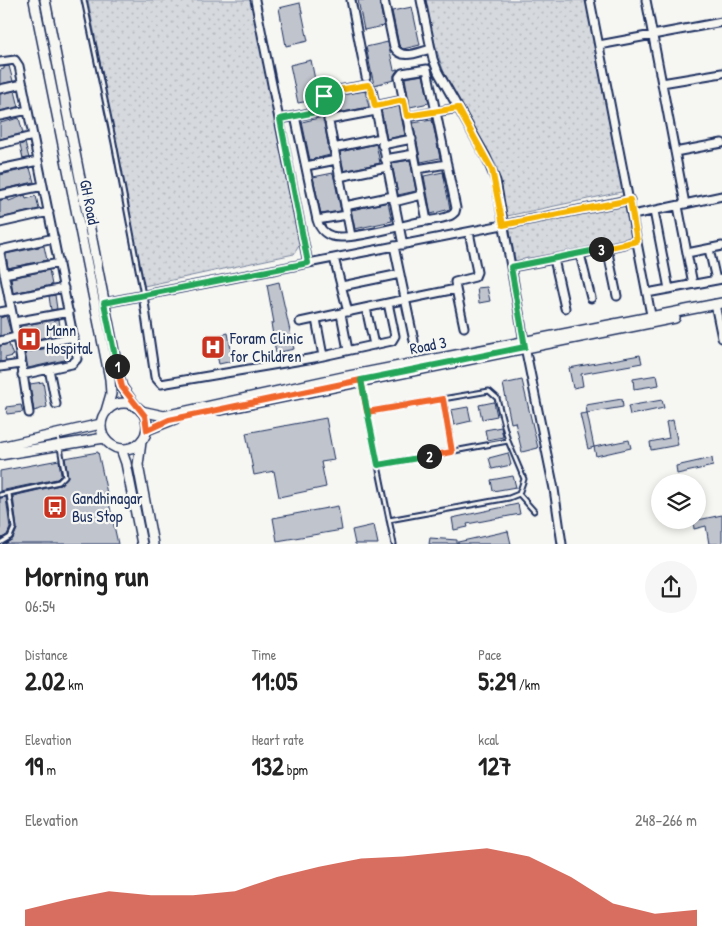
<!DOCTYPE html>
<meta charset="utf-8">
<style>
:root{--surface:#fff;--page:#f6f6f6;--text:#222;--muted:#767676;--accent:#c8321e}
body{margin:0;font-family:"Patrick Hand",sans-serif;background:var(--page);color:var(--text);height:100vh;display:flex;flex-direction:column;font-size:19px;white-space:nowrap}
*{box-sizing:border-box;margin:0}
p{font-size:16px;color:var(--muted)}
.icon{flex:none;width:28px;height:28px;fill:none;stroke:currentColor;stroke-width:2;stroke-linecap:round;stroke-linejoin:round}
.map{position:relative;height:544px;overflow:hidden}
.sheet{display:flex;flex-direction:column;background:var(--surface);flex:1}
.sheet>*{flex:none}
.buttons{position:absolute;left:651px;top:474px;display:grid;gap:10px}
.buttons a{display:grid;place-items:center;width:55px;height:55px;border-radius:50%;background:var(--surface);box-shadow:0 2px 8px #0003;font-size:25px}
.pin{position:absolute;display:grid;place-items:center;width:42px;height:42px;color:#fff;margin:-21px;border:2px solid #fff;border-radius:50%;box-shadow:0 1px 5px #0007}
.km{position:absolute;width:25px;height:25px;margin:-12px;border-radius:50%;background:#222;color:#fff;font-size:14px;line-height:25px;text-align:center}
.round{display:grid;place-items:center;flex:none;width:52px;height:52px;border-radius:26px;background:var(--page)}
.overview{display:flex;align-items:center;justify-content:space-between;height:85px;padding:0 25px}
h1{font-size:28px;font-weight:700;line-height:38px}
.metrics{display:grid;grid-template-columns:repeat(3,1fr);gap:8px;height:85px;padding:5px 25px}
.metrics div{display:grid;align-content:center}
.metrics b{font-size:25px;font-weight:700}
.metrics small{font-size:14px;font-weight:400}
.metrics p{font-size:14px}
.chart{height:140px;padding:10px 25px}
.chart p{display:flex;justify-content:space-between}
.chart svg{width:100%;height:90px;margin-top:5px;fill:var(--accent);opacity:.7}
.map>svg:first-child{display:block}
</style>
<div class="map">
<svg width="722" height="544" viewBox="0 0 722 544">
<defs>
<pattern id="grass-dots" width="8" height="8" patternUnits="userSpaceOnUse" patternTransform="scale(1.25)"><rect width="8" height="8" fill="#d6d9dd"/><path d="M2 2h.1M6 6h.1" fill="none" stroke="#b7bbc0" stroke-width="1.8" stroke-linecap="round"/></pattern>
</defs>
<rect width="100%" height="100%" fill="#f6f6f2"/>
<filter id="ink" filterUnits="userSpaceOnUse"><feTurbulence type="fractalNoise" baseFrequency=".02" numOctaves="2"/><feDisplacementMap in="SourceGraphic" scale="10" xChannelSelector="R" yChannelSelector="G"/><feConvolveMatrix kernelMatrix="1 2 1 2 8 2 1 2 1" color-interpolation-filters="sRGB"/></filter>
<g filter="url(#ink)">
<path fill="url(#grass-dots)" stroke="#78849e" d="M88 0H252L300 244 294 254 144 286Z
M425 0H588L626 191 507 216 496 165 467 113C442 84 433 37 425 0Z
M625 195 635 239 516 264 508 221Z"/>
<path fill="#c0c4cd" stroke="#1b2f5e" d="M358 0H379L384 26 364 30Z
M300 3 308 41 286 46 279 8Z
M412 7 420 45 403 49 399 45 392 11Z
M388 42 394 70 398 69 394 75V80L374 85 366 47Z
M311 60 319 99 298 103 290 65Z
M9 66 13 81 0 84V70L4 69V67Z
M423 75 429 103 410 107 405 78Z
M15 91 19 107 0 111V94Z
M365 91 369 107 333 114 330 97Z
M399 106 405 135 387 139 381 110Z
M323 117 330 155 310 160 302 122Z
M19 118 23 133 0 139V123Z
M432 120 440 158 421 162 413 123Z
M25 143 29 158 23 159 20 145Z
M376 144 380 163 344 171 340 152Z
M410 160 416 191 398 195 392 163Z
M30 168 34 182 0 190V175Z
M443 172 450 209 431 214 424 176Z
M333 173 341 211 321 214 313 177Z
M25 195 26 199 36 196 39 209 0 218V200L8 199 9 201Z
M388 202 392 221 355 229 351 210Z
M44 246 47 260 8 268 6 254Z
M49 270 52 285 13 293 11 278Z
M279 282 294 349 276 353 271 323H274L267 285Z
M487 287 490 301 479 303 477 288Z
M55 295 57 309 51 310 49 296Z
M6 316 11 333 0 336V318Z
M59 319 61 334 23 342 20 326Z
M228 333 233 361 219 364 213 337Z
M9 344 13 356 5 358 6 361 0 362V346Z
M66 345 69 359 28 368 25 352Z
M640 355 642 363 581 374 583 386 573 388 569 368Z
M657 375 659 385 634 389 633 379Z
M522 380 538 448 522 452 515 422 511 423 503 384Z
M43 382 47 407 34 411 30 384Z
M622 399 623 407 587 413 586 405Z
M662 400 664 408 630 415 628 406Z
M494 402 497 416 482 419 479 405Z
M21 405 23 412 7 414 6 407Z
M468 407 471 421 454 425 451 410Z
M587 413 594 447 588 449 580 414Z
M326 418 334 460 321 462 326 487 279 497 274 471 254 475 246 433Z
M673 420 678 445 651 450 650 442 669 438 666 422Z
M501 427 503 437 487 440 485 430Z
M629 440 631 448 596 456 594 447Z
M98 452 118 544H5L13 539 17 529 13 496 60 485 68 477 65 458Z
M508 453 511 465 492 469 489 458Z
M712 458 713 466 677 474 676 466Z
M59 460 61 475 57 479 0 491V471Z
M513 476 516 487 493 491 491 480Z
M6 497 10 528 7 535 0 539V498Z
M518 504 520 514 467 524 468 527 454 530 452 518Z
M338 506 342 530 277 541 273 518Z
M722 515V544H709L706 526 694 529 693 521Z
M374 525 378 544H355L352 530Z
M508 531 511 544H458V542Z
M430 538 457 540V544H429Z"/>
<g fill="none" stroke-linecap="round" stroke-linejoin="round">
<g stroke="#1b2f5e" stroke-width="7">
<path id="service" d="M84 0 114 143 143 295
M361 382 394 544
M443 399 452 452
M367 412 489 391 497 398 508 441 524 479 519 494 509 498 389 520
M378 465 508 441
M519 494 534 511
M0 495 59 482 65 476 58 436
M0 543 10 537 14 528 9 494"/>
</g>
<g stroke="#1b2f5e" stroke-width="11">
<path id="minor" d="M255 0 308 263
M351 0 366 77
M384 0 394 47C402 61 418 52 431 49
M421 0 433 59 438 72 486 157 496 181 525 347 554 489 562 544
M590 0 652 320
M646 0 685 204
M599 45 722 22
M0 62 15 60 19 66 77 355V359L72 364 22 375
M662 83 722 73
M0 89 23 84
M375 106 404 100
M0 116 28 110
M295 116 317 220C319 227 324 234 332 236 348 241 400 226 419 222 429 220 440 220 449 216 451 216 454 213 455 212L456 208 427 69 402 73 399 77 427 221
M407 117 458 108
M280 119 326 110
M328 120 376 111
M0 144 33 136
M382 145 412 139
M333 148 381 138
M675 152 722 143
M385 159 414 154
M306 166 336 160
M0 169 38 161
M417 169 447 164
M339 177 387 167
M0 195 43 186
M394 202 422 195
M345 206 393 196
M678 206 693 284
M654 211 669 289
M633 215 722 196
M317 220 347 215
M0 223 49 212
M351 236 324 96 327 92 368 85 372 90 403 245
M394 246 414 341
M607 248 617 296
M709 249 716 280
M0 250 54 238
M0 253 19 348 29 413
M687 253 722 246
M580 254 591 298
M334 258 348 312
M554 259 565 308
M511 267 580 254 637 241
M4 274 59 263
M342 286 400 274
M456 289 464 327
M647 293 722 279
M143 295 155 377 161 384 314 358 392 341 395 336 388 303 300 322
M9 299 64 288
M104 303 630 200
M388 303 456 289 455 282 475 277 477 272 469 232
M715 304 722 338
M366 308 374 345
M0 312 11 310
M341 314 348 350
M316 319 323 356
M14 322 69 312
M0 341 16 337
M19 348 74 337
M0 367 21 364
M49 369 56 404"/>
</g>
<g stroke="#1b2f5e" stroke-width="12">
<path id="tertiary" d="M220 410 675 318
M141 411 164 416 343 377 722 303
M147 430 175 419
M0 447 101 424
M0 455 104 438"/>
</g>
<g stroke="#1b2f5e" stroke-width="12">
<path id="secondary" d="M34 0 110 379 111 394 106 411
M45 0 119 377 122 387 136 407
M101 426a23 23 0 1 1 46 0a23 23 0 1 1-46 0Z
M141 442 138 465 153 544
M121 449 126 463 142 544"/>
</g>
<use href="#service" stroke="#f6f6f2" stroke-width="3"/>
<use href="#minor" stroke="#f6f6f2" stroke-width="7"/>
<use href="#tertiary" stroke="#f6f6f2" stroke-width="9"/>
<use href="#secondary" stroke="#f6f6f2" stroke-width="9"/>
</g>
</g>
<g fill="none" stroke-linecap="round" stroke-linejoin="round" filter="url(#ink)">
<g stroke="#fff" stroke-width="10">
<path id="split-1" d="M117 366 104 303 308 263 280 119 326 110 324 96"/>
</g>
<g stroke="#fff" stroke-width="10">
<path id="split-2" d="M117 366 122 387 145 416 147 430 169 420 361 380 367 412 443 399 452 452 429 456"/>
</g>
<g stroke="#fff" stroke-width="10">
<path id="split-3" d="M429 456 378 465 361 380 525 347 511 267 601 249"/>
</g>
<g stroke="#fff" stroke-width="10">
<path id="split-4" d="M324 96 327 92 368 85 371 88 375 106 404 100 407 116 458 108 492 170 503 225 630 200 637 241 601 249"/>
</g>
<use href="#split-1" stroke="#22a559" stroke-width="6"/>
<use href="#split-2" stroke="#f0652b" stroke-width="6"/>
<use href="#split-3" stroke="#22a559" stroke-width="6"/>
<use href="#split-4" stroke="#f5b400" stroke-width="6"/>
</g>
<defs>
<g id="hospital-square" transform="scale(1.25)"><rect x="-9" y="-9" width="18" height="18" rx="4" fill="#c8321e" stroke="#f6f6f2"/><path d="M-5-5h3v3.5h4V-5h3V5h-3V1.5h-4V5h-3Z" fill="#fff"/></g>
<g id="bus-square" transform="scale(1.25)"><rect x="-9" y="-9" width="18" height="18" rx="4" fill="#c8321e" stroke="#f6f6f2"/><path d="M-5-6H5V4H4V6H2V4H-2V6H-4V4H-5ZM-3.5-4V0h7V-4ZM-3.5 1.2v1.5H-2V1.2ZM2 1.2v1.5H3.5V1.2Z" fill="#fff"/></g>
</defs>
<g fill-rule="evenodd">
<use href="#hospital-square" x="29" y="339"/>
<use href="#hospital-square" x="213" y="347"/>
<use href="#bus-square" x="55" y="507"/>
</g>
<g text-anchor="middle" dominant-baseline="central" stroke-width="4.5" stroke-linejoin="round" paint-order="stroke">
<g font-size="16" fill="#1b2f5e" stroke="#f6f6f2">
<text transform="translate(90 202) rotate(79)">GH Road</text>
<text transform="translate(428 345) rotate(-11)">Road 3</text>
</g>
<g font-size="16" fill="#1b2f5e" stroke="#f6f6f2" text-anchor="start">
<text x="46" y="330">Mann<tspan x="46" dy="18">Hospital</tspan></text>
<text x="230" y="338">Foram Clinic<tspan x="230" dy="18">for Children</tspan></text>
<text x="72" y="498">Gandhinagar<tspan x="72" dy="18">Bus Stop</tspan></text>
</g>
</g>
</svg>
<div class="buttons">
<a><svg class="icon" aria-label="layers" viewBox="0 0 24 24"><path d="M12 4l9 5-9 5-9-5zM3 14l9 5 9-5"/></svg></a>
</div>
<div class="pin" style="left:324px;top:96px;background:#1e9e55"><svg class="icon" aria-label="arrive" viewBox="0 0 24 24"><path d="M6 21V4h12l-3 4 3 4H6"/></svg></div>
<b class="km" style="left:117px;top:366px">1</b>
<b class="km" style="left:429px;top:456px">2</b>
<b class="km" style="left:601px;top:249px">3</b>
</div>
<section class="sheet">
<div class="overview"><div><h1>Morning run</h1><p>06:54</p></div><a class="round"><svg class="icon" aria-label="share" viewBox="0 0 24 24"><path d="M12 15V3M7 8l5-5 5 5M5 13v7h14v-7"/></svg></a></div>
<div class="metrics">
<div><p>Distance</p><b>2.02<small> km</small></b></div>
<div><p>Time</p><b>11:05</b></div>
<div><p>Pace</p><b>5:29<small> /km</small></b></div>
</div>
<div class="metrics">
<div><p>Elevation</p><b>19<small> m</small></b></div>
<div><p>Heart rate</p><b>132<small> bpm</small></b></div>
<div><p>kcal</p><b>127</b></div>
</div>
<div class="chart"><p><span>Elevation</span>248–266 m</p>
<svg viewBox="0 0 160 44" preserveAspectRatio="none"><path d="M0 44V36L10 31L20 27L30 29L40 29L50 27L60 20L70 15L80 11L90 10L100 8L110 6L120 10L130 20L140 33L150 38L160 36V44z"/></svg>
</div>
</section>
